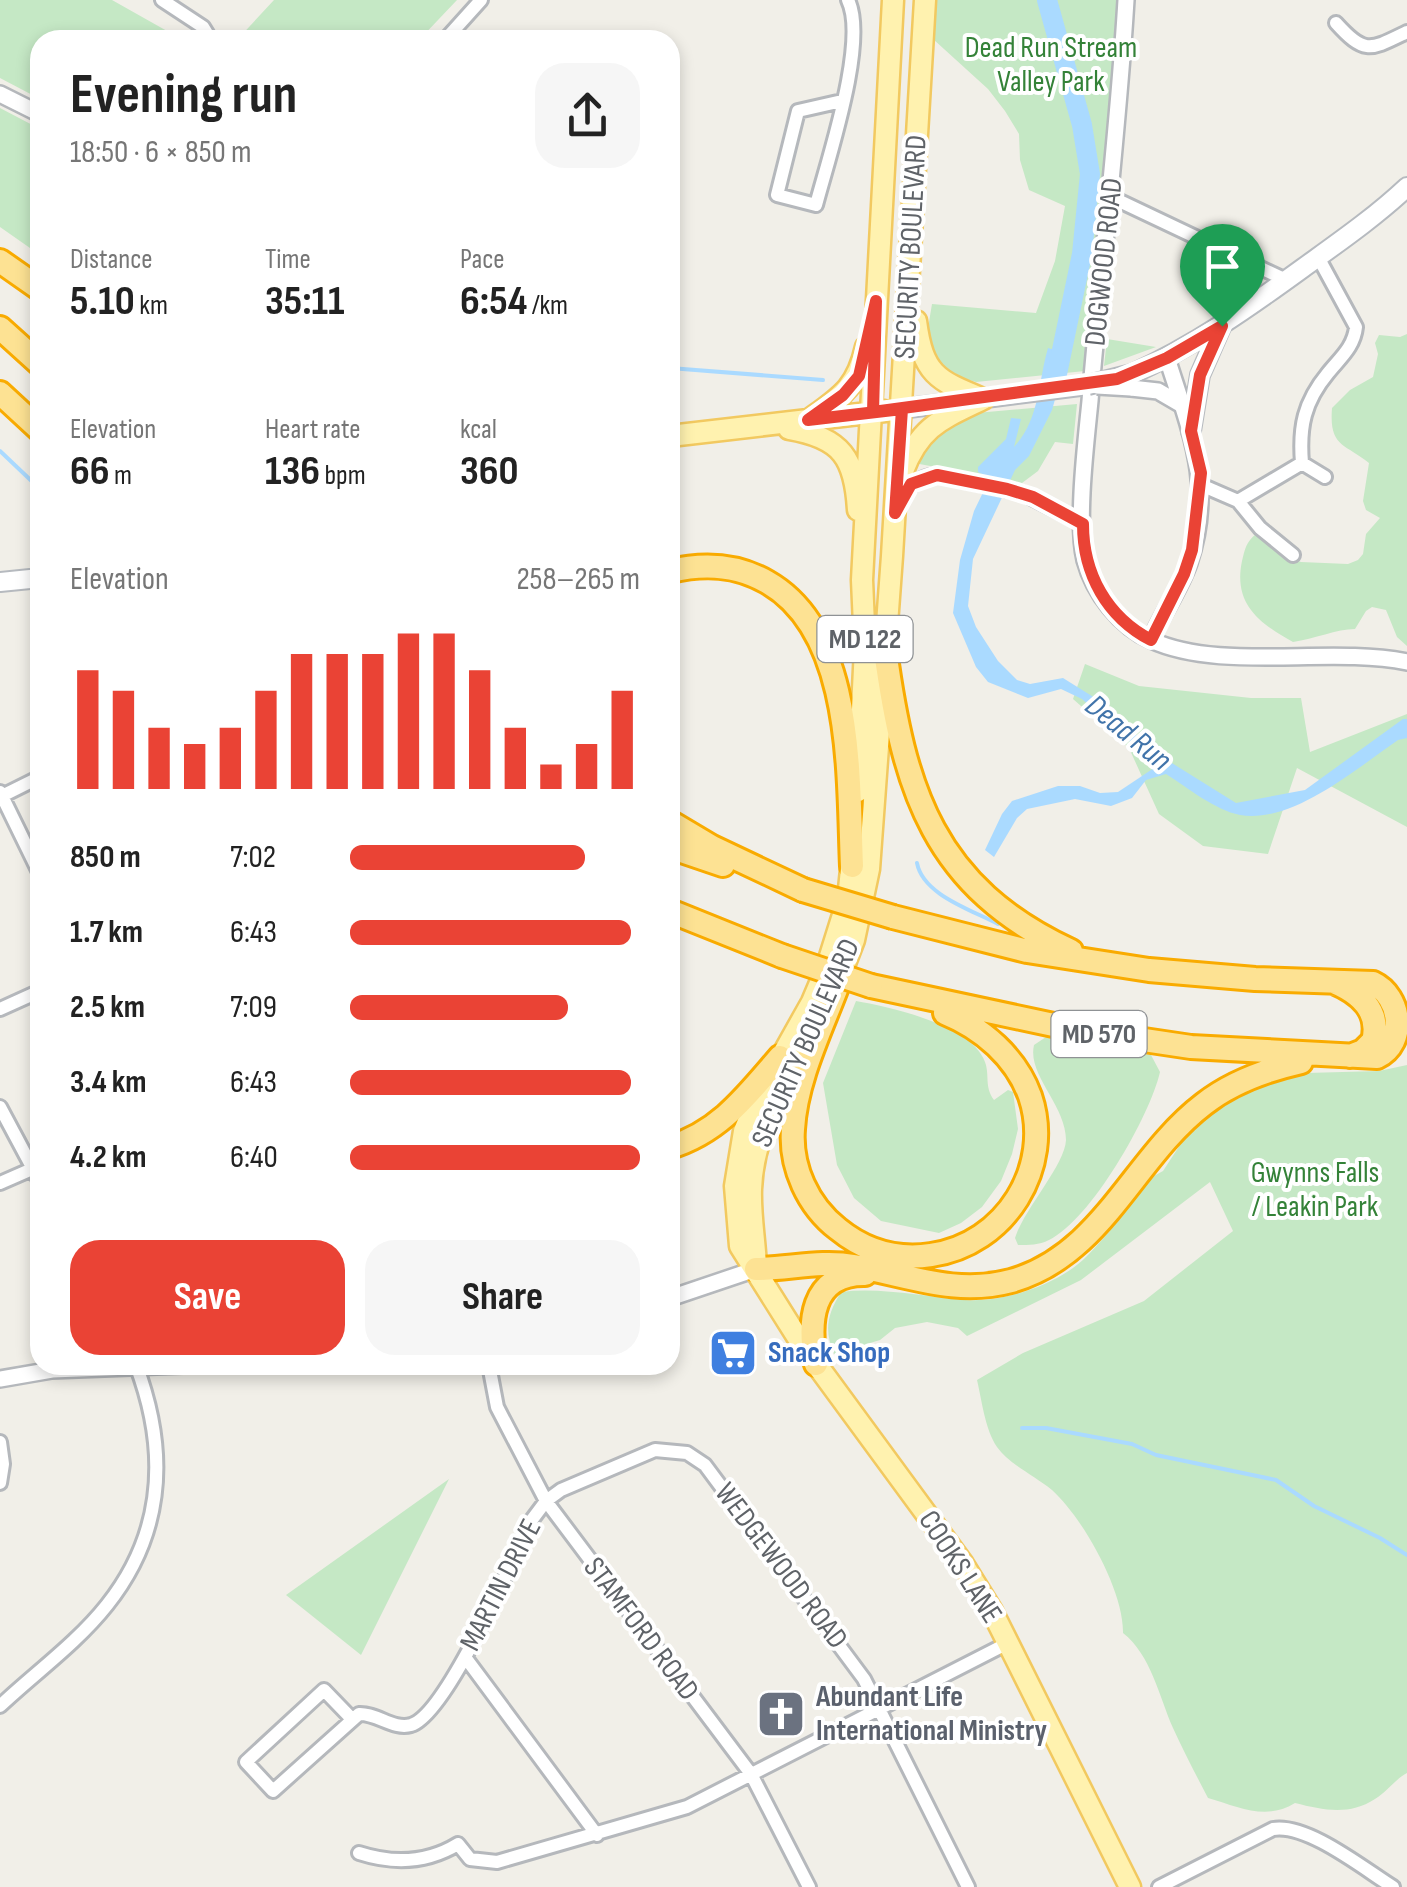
<!DOCTYPE html>
<meta charset="utf-8">
<style>
:root{--surface:#fff;--page:#f6f6f6;--text:#222;--muted:#767676;--accent:#ea4335}
body{margin:0;font-family:"Sofia Sans Condensed",sans-serif;background:var(--page);color:var(--text);height:100vh;display:flex;flex-direction:column;font-size:38px;white-space:nowrap}
*{box-sizing:border-box;margin:0}
p{font-size:32px;color:var(--muted)}
.icon{flex:none;width:55px;height:55px;fill:none;stroke:currentColor;stroke-width:2;stroke-linecap:round;stroke-linejoin:round}
.map{position:relative;flex:1;overflow:hidden}
.details{position:absolute;left:30px;top:30px;width:650px;height:1345px;display:flex;flex-direction:column;background:var(--surface);border-radius:30px;box-shadow:0 5px 15px #0003}
.details>*{flex:none}
.pin{position:absolute;display:grid;place-items:center;width:85px;height:85px;color:#fff;margin:-102px -42px;border-radius:50% 50% 50% 0;rotate:-45deg;box-shadow:0 0 10px #0007}
.pin .icon{rotate:45deg}
.round{display:grid;place-items:center;flex:none;width:105px;height:105px;border-radius:30px;background:var(--page)}
.head{display:flex;align-items:center;justify-content:space-between;height:170px;padding:0 40px}
h1{font-size:55px;font-weight:700;line-height:75px}
.stats{display:grid;grid-template-columns:repeat(3,1fr);gap:15px;height:170px;padding:10px 40px}
.stats div{display:grid;align-content:center}
.stats b{font-size:42px;font-weight:700}
.stats small{font-size:28px;font-weight:400}
.stats p{font-size:28px}
.chart{height:280px;padding:20px 40px}
.chart p{display:flex;justify-content:space-between}
.chart svg{width:100%;height:180px;margin-top:10px;stroke:var(--accent);stroke-width:6}
.button{display:flex;gap:20px;margin-top:auto;padding:20px 40px}
.button a{flex:1;height:115px;border-radius:30px;background:var(--accent);color:#fff;font-size:40px;font-weight:700;line-height:115px;text-align:center}
.button a+a{background:var(--page);color:var(--text)}
ul{padding:0 40px;list-style:none;font-size:32px}
li{display:grid;grid-template-columns:160px 120px 1fr;align-items:center;height:75px}
li i{height:25px;border-radius:12px;background:var(--accent)}
.map>svg:first-child{display:block}
</style>
<div class="map">
<svg width="1407" height="1887" viewBox="0 0 1407 1887">
<rect width="100%" height="100%" fill="#f1efe8"/>
<path fill="#c5e8c5" d="M0 0H112L183 40H40V99L0 78Z
M274 0H457L419 40H237Z
M935 0H1121L1085 371 976 382 948 374 925 346 932 304 1036 313 1055 261 1065 206 1029 190 1020 160 1019 134 1005 111 988 89 933 39Z
M0 108 40 129V255L0 227Z
M1407 334V646L1397 637 1386 610 1372 607 1366 611 1355 629C1337 629 1314 639 1293 642 1259 623 1233 604 1242 561 1245 549 1246 542 1256 534L1279 554 1301 562 1348 564 1358 560 1363 554 1366 534 1380 518 1366 510 1363 501 1369 463C1344 443 1329 447 1332 408L1350 390 1373 377 1378 354 1375 343 1379 335 1400 337Z
M1107 339 1156 347 1104 366Z
M1077 404 1073 444 1055 442 1038 471 1022 483 914 463 930 437 976 413Z
M1085 664 1139 686 1251 698H1301L1310 752 1407 714V827L1297 768 1268 854 1203 846 1159 814 1129 748 1073 699Z
M856 1001C890 1007 972 1025 985 1062 990 1076 984 1086 994 1100L1008 1090 1013 1092 1018 1129 1012 1154 1001 1181 982 1207 961 1223 939 1233 881 1221 854 1198 837 1165 823 1083Z
M1046 1037 1151 1055 1160 1072C1150 1116 1091 1220 1049 1240 1039 1245 1029 1245 1018 1245L1015 1238C1024 1209 1065 1165 1066 1140 1066 1105 1027 1075 1034 1045Z
M1407 1065V1773C1394 1780 1387 1792 1375 1799 1349 1816 1323 1810 1295 1803 1266 1821 1239 1807 1208 1798 1196 1775 1184 1752 1173 1728 1159 1696 1151 1655 1123 1633 1124 1591 1083 1518 1052 1490 1035 1476 1009 1464 997 1447 985 1429 982 1401 977 1380L1023 1353 1144 1301 1233 1231 1210 1182 1081 1280 967 1336 958 1328 927 1322 895 1328 880 1340 834 1354C824 1330 827 1315 841 1292 882 1287 924 1297 965 1300 1004 1303 1060 1284 1087 1256 1111 1232 1131 1203 1152 1177L1163 1171 1191 1128 1235 1094 1306 1073 1379 1071Z
M449 1479 361 1655 286 1595Z"/>
<path fill="#aadaff" d="M1048 348 1068 354 1052 410 1029 456 1015 470 973 559 968 606 976 627 998 661 1017 680 1030 684 1063 678 1095 698 1159 755 1236 803 1305 790 1403 719H1407V738L1398 740C1357 768 1293 824 1240 815 1215 810 1188 788 1166 774L1146 780 1132 798 1111 806 1075 799 1027 809 1017 818 994 857 985 850 1002 814 1012 801 1058 786H1080L1100 793 1118 792 1157 766 1082 699 1061 689 1028 698 988 682 976 667 953 613 960 560 974 511 990 478 978 472V467L1006 439 1011 418 1021 419 1014 447C1040 419 1038 382 1048 348Z"/>
<g fill="none" stroke-linecap="round" stroke-linejoin="round">
<path stroke="#aadaff" stroke-width="4" d="M670 368 823 380
M0 451 40 489
M917 863C923 895 972 910 998 924
M1022 1428H1046L1132 1444 1156 1455 1276 1480 1314 1506 1380 1538 1407 1555"/>
<path stroke="#aadaff" stroke-width="20" d="M1047 0 1082 125 1090 174 1082 254 1057 374"/>
<g stroke="#b5b8bc" stroke-width="18">
<path id="minor" d="M162 0 203 27 211 40
M1336 23C1365 55 1370 50 1407 32
M445 40 481 0
M842 101 798 111 777 195 816 205C828 159 868 41 848 0
M1111 197 1286 280
M1318 257 1356 327C1354 347 1340 358 1328 373 1304 402 1299 427 1302 463L1325 477
M1201 485 1238 501 1260 528 1293 555
M1238 501 1302 463
M899 504C908 486 917 477 937 475L1022 493 1083 524
M0 792 40 874
M2 796 40 777
M0 1009 40 991
M0 1107 40 1182
M0 1183 39 1166
M489 1365 497 1407 546 1501 751 1774 809 1887
M0 1442 3 1464 0 1483
M465 1657 597 1835
M0 1706C35 1673 77 1643 107 1605 165 1532 168 1450 136 1365
M351 1718 324 1690 246 1762 273 1791 359 1714C377 1713 393 1730 411 1725 447 1714 513 1559 531 1521L546 1501 561 1490 655 1450 687 1453 705 1465 864 1679 968 1887
M359 1853C393 1864 427 1863 458 1844L470 1859 497 1862 687 1807 1008 1643
M1159 1887 1273 1829C1307 1823 1364 1869 1393 1887"/>
</g>
<g stroke="#b5b8bc" stroke-width="20">
<path id="tertiary" d="M1126 0C1118 134 1101 267 1090 401 1086 442 1076 522 1085 560 1094 593 1120 626 1151 640 1220 672 1330 646 1407 662
M0 94 40 114
M1131 388 1158 391 1182 405
M1151 640C1162 614 1180 589 1189 563 1215 486 1190 431 1167 358
M670 1298 756 1269
M0 1379 52 1370 183 1365"/>
</g>
<g stroke="#b6babf" stroke-width="22">
<path id="secondary" d="M1132 374C1194 346 1248 308 1303 268 1339 242 1375 217 1407 187
M901 409 1088 385
M1191 431 1200 375 1221 327
M0 582 40 578"/>
</g>
<g stroke="#f2c960" stroke-width="25">
<path id="primary" d="M916 321C923 374 936 380 983 399
M810 419C842 396 857 387 866 347
M789 429C842 438 855 458 858 510
M670 436 885 411
M903 471C920 426 942 419 983 399
M858 791 865 648 862 580 893 0
M853 850 848 899 826 969 812 1002 757 1100 744 1131 735 1186 740 1246 803 1346 963 1564 992 1611 1130 1887
M836 987 854 940 869 869 892 556 925 0
M756 1267C755 1241 750 1215 751 1189 753 1133 782 1087 809 1039"/>
</g>
<g stroke="#f9ab00" stroke-width="28">
<path id="motorway" d="M0 261 40 289
M0 328 40 364
M0 393 40 430
M670 571C704 563 736 564 767 582 855 632 848 778 852 866
M885 650C904 790 933 887 1071 951
M670 822 712 847 803 890
M670 847 723 865
M670 911 782 956
M841 976C824 1024 796 1077 793 1129 790 1167 808 1206 838 1229 865 1251 897 1260 931 1255 1005 1245 1054 1167 1030 1096 1016 1057 982 1028 945 1013
M1334 982C1360 993 1381 1011 1373 1041L1363 1051 1350 1056
M871 986 1077 1030 1191 1047 1377 1057C1407 1043 1401 996 1373 983L1255 979 1149 970 1027 951 893 917
M670 1147C720 1132 747 1095 780 1057
M756 1269C788 1269 821 1260 854 1266 908 1275 955 1296 1011 1281 1103 1255 1133 1158 1204 1104 1232 1082 1266 1070 1301 1062
M816 1364C808 1324 810 1273 865 1274"/>
</g>
<use href="#minor" stroke="#fff" stroke-width="12"/>
<use href="#tertiary" stroke="#fff" stroke-width="15"/>
<use href="#secondary" stroke="#fff" stroke-width="18"/>
<use href="#primary" stroke="#fff2af" stroke-width="20"/>
<use href="#motorway" stroke="#fde293" stroke-width="22"/>
<g stroke="#b5b8bc" stroke-width="20" stroke-linecap="butt">
<path id="tertiary-bridge" d="M1097 386 1131 388"/>
</g>
<g stroke="#b6babf" stroke-width="22" stroke-linecap="butt">
<path id="secondary-bridge" d="M1088 385 1132 374"/>
</g>
<g stroke="#f9ab00" stroke-width="28" stroke-linecap="butt">
<path id="motorway-bridge" d="M803 890 893 917
M782 956 871 986"/>
</g>
<use href="#tertiary-bridge" stroke="#fff" stroke-width="15"/>
<use href="#secondary-bridge" stroke="#fff" stroke-width="18"/>
<use href="#motorway-bridge" stroke="#fde293" stroke-width="22"/>
</g>
<g fill="none" stroke-linecap="round" stroke-linejoin="round">
<g stroke="#fff" stroke-width="20">
<path id="route" d="M1222 326 1167 358 1117 379 873 412 876 301 859 376 843 395 808 420 902 409 895 513 911 484 937 475 1007 489 1033 497 1083 524C1083 574 1107 617 1151 640L1184 574 1192 550 1201 473 1191 431 1200 375 1222 326"/>
</g>
<use href="#route" stroke="#ea4335" stroke-width="12"/>
</g>
<defs>
<g id="supermarket-square" transform="scale(2.5)"><rect x="-9" y="-9" width="18" height="18" rx="4" fill="#3f7fe0" stroke="#fff"/><path d="M-6-5.5h2.5l.6 2H6L4.5 2H-2.5L-4.4-4H-6ZM-1.5 3.2a1.3 1.3 0 1 0 .1 0ZM3 3.2a1.3 1.3 0 1 0 .1 0Z" fill="#fff"/></g>
<g id="church-square" transform="scale(2.5)"><rect x="-9" y="-9" width="18" height="18" rx="4" fill="#6b7280" stroke="#fff"/><path d="M-1.2-6h2.4v3.5h3.3v2.4h-3.3V6h-2.4V-.1h-3.3v-2.4h3.3Z" fill="#fff"/></g>
</defs>
<g fill-rule="evenodd">
<use href="#supermarket-square" x="733" y="1353"/>
<use href="#church-square" x="781" y="1714"/>
</g>
<g text-anchor="middle" dominant-baseline="central" stroke-width="8" stroke-linejoin="round" paint-order="stroke">
<g fill="#fff" stroke="#8f9295" stroke-width="2.5">
<rect x="817.5" y="616" width="95" height="46" rx="8"/>
<rect x="1051.5" y="1011" width="95" height="46" rx="8"/>
</g>
<g font-size="28" font-weight="bold" fill="#5f6368">
<text x="865" y="639">MD 122</text>
<text x="1099" y="1034">MD 570</text>
</g>
<g font-size="30" fill="#348238" stroke="#fff">
<text x="1051" y="48">Dead Run Stream<tspan x="1051" dy="34">Valley Park</tspan></text>
<text x="1315" y="1173">Gwynns Falls<tspan x="1315" dy="34">/ Leakin Park</tspan></text>
</g>
<g font-size="30" fill="#5f6368" stroke="#fff">
<text transform="translate(911 247) rotate(-87)">SECURITY BOULEVARD</text>
<text transform="translate(1104 262) rotate(-84)">DOGWOOD ROAD</text>
<text transform="translate(806 1043) rotate(-66)">SECURITY BOULEVARD</text>
<text transform="translate(781 1566) rotate(53)">WEDGEWOOD ROAD</text>
<text transform="translate(960 1567) rotate(57)">COOKS LANE</text>
<text transform="translate(501 1585) rotate(-63)">MARTIN DRIVE</text>
<text transform="translate(641 1629) rotate(53)">STAMFORD ROAD</text>
</g>
<g font-size="30" font-weight="bold" fill="#366cbe" stroke="#fff" text-anchor="start">
<text x="768" y="1353">Snack Shop</text>
</g>
<g font-size="30" font-weight="bold" fill="#5b616d" stroke="#fff" text-anchor="start">
<text x="816" y="1697">Abundant Life<tspan x="816" dy="34">International Ministry</tspan></text>
</g>
<g font-size="32" font-style="italic" fill="#4174aa" stroke="#fff">
<text transform="translate(1128 733) rotate(39)">Dead Run</text>
</g>
</g>
</svg>
<div class="pin" style="left:1222px;top:326px;background:#1e9e55"><svg class="icon" aria-label="arrive" viewBox="0 0 24 24"><path d="M6 21V4h12l-3 4 3 4H6"/></svg></div>
<section class="details">
<div class="head"><div><h1>Evening run</h1><p>18:50 · 6 × 850 m</p></div><a class="round"><svg class="icon" aria-label="share" viewBox="0 0 24 24"><path d="M12 15V3M7 8l5-5 5 5M5 13v7h14v-7"/></svg></a></div>
<div class="stats">
<div><p>Distance</p><b>5.10<small> km</small></b></div>
<div><p>Time</p><b>35:11</b></div>
<div><p>Pace</p><b>6:54<small> /km</small></b></div>
</div>
<div class="stats">
<div><p>Elevation</p><b>66<small> m</small></b></div>
<div><p>Heart rate</p><b>136<small> bpm</small></b></div>
<div><p>kcal</p><b>360</b></div>
</div>
<div class="chart"><p><span>Elevation</span>258–265 m</p>
<svg viewBox="0 0 160 44" preserveAspectRatio="none"><path d="M5 44V15M15 44V20M25 44V29M35 44V33M45 44V29M55 44V20M65 44V11M75 44V11M85 44V11M95 44V6M105 44V6M115 44V15M125 44V29M135 44V38M145 44V33M155 44V20"/></svg>
</div>
<ul>
<li><b>850 m</b>7:02<i style="width:81%"></i></li>
<li><b>1.7 km</b>6:43<i style="width:97%"></i></li>
<li><b>2.5 km</b>7:09<i style="width:75%"></i></li>
<li><b>3.4 km</b>6:43<i style="width:97%"></i></li>
<li><b>4.2 km</b>6:40<i style="width:100%"></i></li>
</ul>
<div class="button"><a>Save</a><a>Share</a></div>
</section>
</div>
